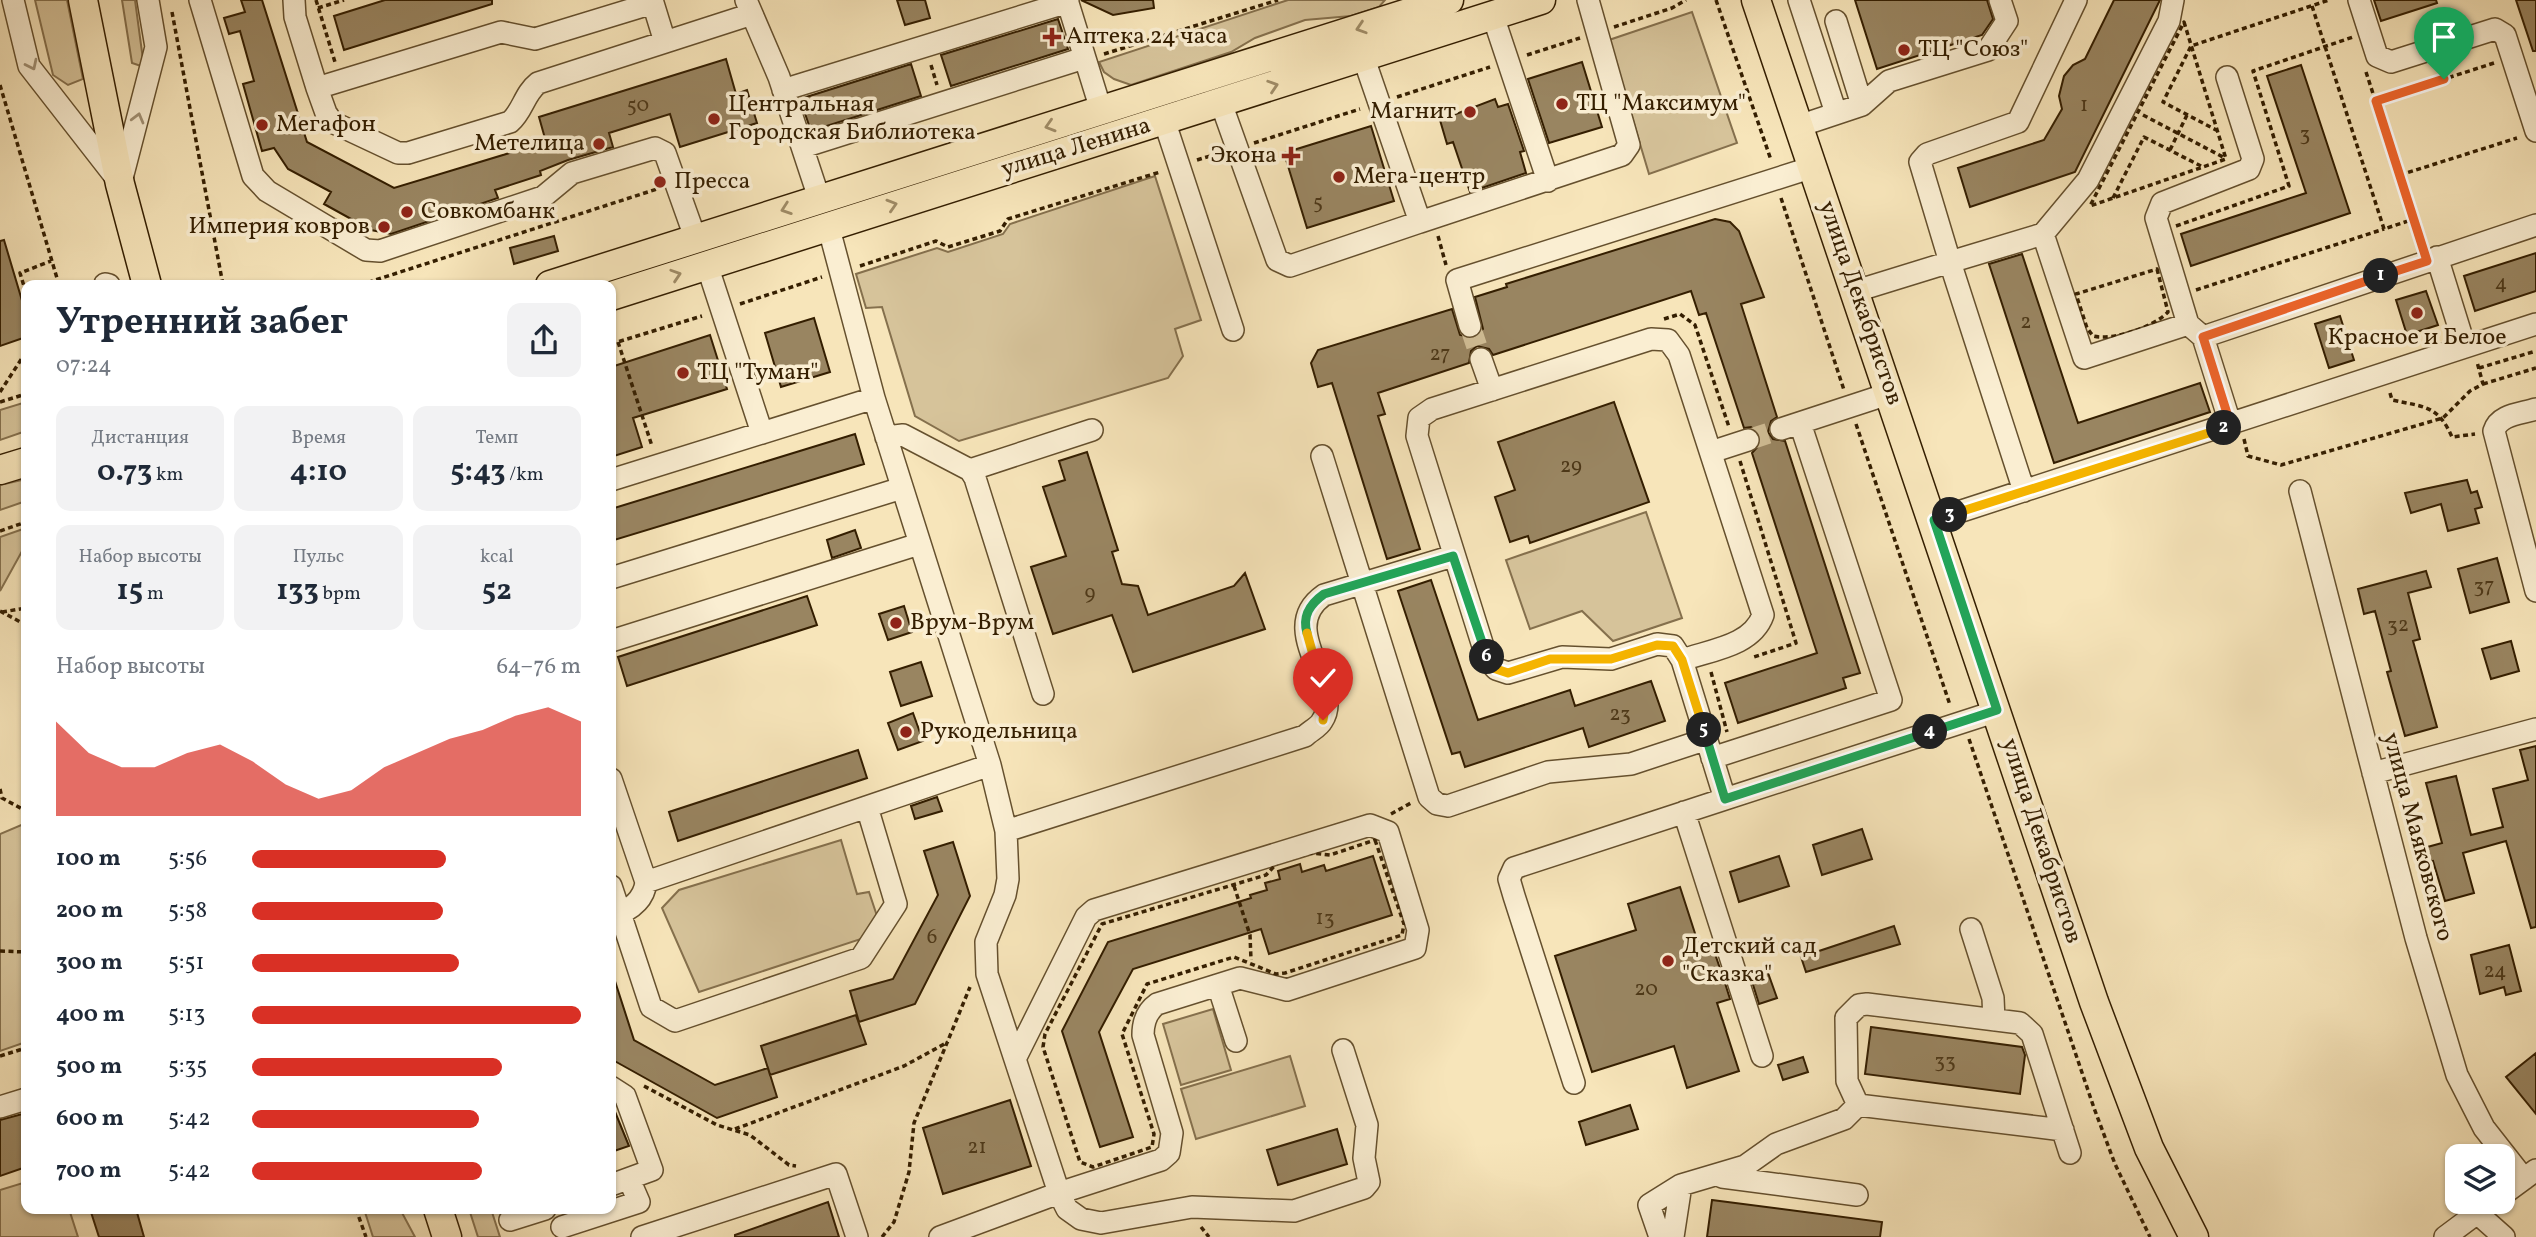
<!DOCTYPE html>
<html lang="ru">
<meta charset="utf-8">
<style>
:root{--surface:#fff;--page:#f2f2f3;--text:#1f2937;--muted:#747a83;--accent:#d93025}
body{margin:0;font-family:Vollkorn,serif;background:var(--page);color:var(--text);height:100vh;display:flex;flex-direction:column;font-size:26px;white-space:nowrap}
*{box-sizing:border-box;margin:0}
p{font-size:23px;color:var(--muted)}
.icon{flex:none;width:38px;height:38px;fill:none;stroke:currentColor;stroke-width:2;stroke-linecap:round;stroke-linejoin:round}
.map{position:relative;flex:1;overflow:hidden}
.side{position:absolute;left:21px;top:280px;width:595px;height:934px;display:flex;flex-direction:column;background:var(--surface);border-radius:14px;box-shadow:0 2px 5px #0004}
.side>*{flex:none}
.controls{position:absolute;left:2445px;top:1144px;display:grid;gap:14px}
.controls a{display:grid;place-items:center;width:70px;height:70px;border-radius:14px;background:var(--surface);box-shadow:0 2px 5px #0004;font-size:35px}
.pin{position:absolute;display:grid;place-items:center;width:60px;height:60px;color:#fff;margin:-72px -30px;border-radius:50% 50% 50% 0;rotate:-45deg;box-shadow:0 0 7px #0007}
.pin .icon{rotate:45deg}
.km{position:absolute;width:35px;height:35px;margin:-18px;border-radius:50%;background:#222;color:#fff;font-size:19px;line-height:35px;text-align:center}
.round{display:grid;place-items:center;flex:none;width:74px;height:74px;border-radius:14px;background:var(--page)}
.overview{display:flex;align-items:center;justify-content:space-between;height:119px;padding:0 35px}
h1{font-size:38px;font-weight:700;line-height:52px}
.metrics{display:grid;grid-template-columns:repeat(3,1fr);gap:10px;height:119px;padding:7px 35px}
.metrics div{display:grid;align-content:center;border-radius:14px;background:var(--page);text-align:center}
.metrics b{font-size:30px;font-weight:700}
.metrics small{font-size:19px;font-weight:400}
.metrics p{font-size:19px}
.chart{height:196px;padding:14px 35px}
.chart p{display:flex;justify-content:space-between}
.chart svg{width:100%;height:126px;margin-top:7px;fill:var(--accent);opacity:.7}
ul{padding:0 35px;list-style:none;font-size:23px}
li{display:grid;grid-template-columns:112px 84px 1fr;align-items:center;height:52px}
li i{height:18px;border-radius:9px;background:var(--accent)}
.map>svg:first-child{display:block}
</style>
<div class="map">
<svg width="2536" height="1237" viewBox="0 0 2536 1237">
<rect width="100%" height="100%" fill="#f7e5ba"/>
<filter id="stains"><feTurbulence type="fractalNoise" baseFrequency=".00286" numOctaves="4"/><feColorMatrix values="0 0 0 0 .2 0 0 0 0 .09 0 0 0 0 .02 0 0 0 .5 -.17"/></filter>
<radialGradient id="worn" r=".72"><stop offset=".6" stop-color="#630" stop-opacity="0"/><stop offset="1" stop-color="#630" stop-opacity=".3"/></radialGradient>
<path fill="#d6c39a" stroke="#85704d" stroke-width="2" d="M35 0H67L83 79 68 85 53 75Z
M122 0H135L144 67 132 63Z
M1288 0H1385L1379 7 1351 16 1305 20 1255 38 1231 52 1131 85 1114 79 1104 72 1099 62Z
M1692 12 1737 143 1649 174 1609 40Z
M1155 176 1201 320 1175 329 1183 356 1168 378 959 441 915 416 882 307 866 308 856 274 937 248 948 252 1003 234 1010 224Z
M26 402V431L0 440V410Z
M26 479V501L0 510V485Z
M1646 512 1682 618 1613 641 1582 611 1530 629 1506 560Z
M26 528V544L0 591V537Z
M26 823V1042L0 1051V834Z
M841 840 857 894 869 892 877 916 861 939 699 992 662 908 679 890Z
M1213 1009 1231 1070 1181 1085 1163 1024Z
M1290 1056 1305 1106 1196 1139 1181 1089Z
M26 1182V1209H69L78 1237H0V1190Z
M364 1209H400L415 1237H373Z
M469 1209H491L500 1237H478Z"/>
<path fill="#998561" stroke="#341e00" stroke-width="2" d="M241 0H262L307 142 394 188 546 142 539 117 726 59 736 94 747 90 757 123 680 147 670 114 609 133 613 147 568 160 540 171 541 175 495 190 498 198 391 234 371 230 324 204 331 192 288 169 274 148 262 151 243 84 254 81 240 31 229 34 224 18 245 12Z
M385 0H492V4L344 50 334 16Z
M897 0H925L930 18 905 25Z
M1081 0H1153L1154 8 1113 15Z
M1855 0H1987L1993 19 1982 35 1877 69Z
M2114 0H2160L2075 172 1970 207 1958 168 2044 140 2062 109 2059 96 2064 76 2073 65 2085 59Z
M2374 0H2436L2437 3 2381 21Z
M2516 0H2536V51H2533Z
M1058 19 1068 49 951 86 941 55Z
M1582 62 1602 127 1549 143 1528 79Z
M911 64 921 96 811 131 800 99Z
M2301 65 2350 213 2191 266 2181 234 2306 193 2267 76Z
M1495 99 1498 107 1508 104 1524 151 1520 152 1526 173 1470 192 1453 142 1447 144 1440 120Z
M1371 126 1394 201 1307 228 1284 153Z
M1715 219 1730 222 1739 231 1764 297 1741 304 1777 417 1771 421 1768 432 1773 439 1785 441 1860 673 1843 678 1846 688 1738 723 1725 683 1817 653 1752 453 1761 443 1760 435 1751 427 1744 428 1706 313 1699 315 1691 291 1493 355 1489 349 1477 346 1471 351 1469 363 1378 393 1385 414 1378 416 1420 549 1387 559 1332 383 1318 387 1311 363 1318 350 1452 309 1460 335 1474 338 1483 329 1475 297 1507 287 1506 284Z
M554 236 558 251 514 264 510 248Z
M4 240 26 314V337L0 346V241Z
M2536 253V291L2475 311 2464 276Z
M2022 254 2078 423 2200 383 2210 412 2054 463 1989 264Z
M2426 291 2438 325 2407 335 2396 300Z
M2340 316 2354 360 2329 368 2315 324Z
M814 318 830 372 781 387 765 333Z
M710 335 727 389 633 418 642 447 611 457V367Z
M1614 402 1649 502 1530 543 1528 536 1510 542 1495 497 1515 490 1498 442Z
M855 434 864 464 611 541V509Z
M1087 452 1118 550 1112 552 1122 584 1138 586 1148 615 1234 586 1245 573 1265 629 1133 672 1112 615 1053 634 1031 567 1066 556 1043 487 1065 480 1059 461Z
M2467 480 2471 493 2477 491 2482 507 2475 509 2479 523 2448 531 2441 504 2411 513 2405 493Z
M855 530 861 548 832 558 827 540Z
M2497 558 2509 602 2470 613 2458 569Z
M2426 571 2431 587 2408 593 2420 639 2413 641 2437 727 2405 736 2387 672 2391 671 2375 611 2364 614 2358 589Z
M1431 580 1478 720 1570 690 1575 706 1651 681 1665 721 1589 747 1583 728 1465 767 1460 752 1452 754 1398 591Z
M807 596 817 625 627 686 618 657Z
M904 606 912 632 888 640 879 614Z
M2511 641 2519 671 2491 679 2482 649Z
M921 662 932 696 901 706 890 672Z
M913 713 923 741 898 750 888 723Z
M2536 746V927L2531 928 2506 841 2463 853 2474 893 2445 901 2433 861 2424 863 2420 849 2442 843 2426 783 2456 776 2471 835 2503 827 2493 789 2528 780 2520 750Z
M858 750 867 778 678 841 669 812Z
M937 797 942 811 915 819 911 806Z
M1862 829 1872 859 1822 875 1813 845Z
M953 842 970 896 915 1004 859 1022 850 991 893 979 938 895 924 851Z
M1373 856 1392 915 1269 954 1261 929 1133 969 1099 1032 1133 1137 1100 1147 1062 1031 1108 942 1251 898 1250 895 1267 890 1265 883 1280 879 1278 871 1300 864 1302 872 1324 865 1326 871Z
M1779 856 1789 886 1739 902 1730 872Z
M1680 887 1702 955 1714 951 1725 983 1730 999 1717 1003 1739 1071 1687 1088 1674 1046 1592 1072 1555 956 1636 930 1628 904Z
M1894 926 1900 944 1806 972 1801 957Z
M2509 945 2521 991 2506 995 2504 987 2480 994 2471 955Z
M1767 970 1777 998 1759 1004 1750 975Z
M614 978 634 1040 715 1085 768 1068 777 1097 717 1118 611 1059V979Z
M856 1015 866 1044 770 1075 761 1046Z
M1871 1027 2022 1047 2025 1055 2020 1094 1865 1074Z
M2536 1053V1114L2506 1077Z
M1803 1057 1808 1072 1783 1080 1778 1065Z
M1010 1100 1031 1166 943 1194 923 1128Z
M611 1102 629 1146 611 1152Z
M1630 1105 1638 1129 1586 1145 1579 1122Z
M26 1113V1167L0 1176V1120Z
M1337 1129 1347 1164 1278 1185 1267 1150Z
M1712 1200 1882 1222 1880 1237H1707Z
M828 1202 839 1237H735V1235Z
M90 1209H136L144 1237H99Z"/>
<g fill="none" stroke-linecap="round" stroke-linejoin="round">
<path stroke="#d0bd95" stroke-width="21" stroke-dasharray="21 10" stroke-linecap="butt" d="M1470 326 1481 359
M1748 440 1781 429"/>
<g stroke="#65502e" stroke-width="24">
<path id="minor" d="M13 0 29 66 117 179
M200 0 253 176 267 191 366 250 380 251 543 197 572 173 655 148 665 153 696 240
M294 0 295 17 317 88
M746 0 779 77 819 198
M1067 0 1101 110
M1799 0 1836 113
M2359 0 2377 56 2391 62 2495 29 2505 35 2536 131
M1493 16 1548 181
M1836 21 1862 105
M665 42 653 3 535 39 501 32 317 88 326 113 332 122 398 153H408L510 122C523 111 524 94 538 83L752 14
M783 90 1068 2
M1221 103 1277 260 1290 266 1420 222 1363 56
M1164 120 1233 330
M1799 126 1862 105 1889 81 1988 50 2007 21 2000 0
M803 147 1084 58
M121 182 156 47 148 0
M1420 222 1622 155 1629 145 1588 0
M828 225 874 398 990 765 1006 831 1008 879 1005 895 986 942 987 974 1059 1193 940 1237
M2043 234 2088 180 2169 21 2173 0
M2437 257 2465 347
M707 265 762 433
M105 284 109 285
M1856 291 1950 262 1920 162 1927 154 2018 122 2076 0
M2188 324 2156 218 2162 203 2249 169 2253 159 2227 77
M1470 326 1457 280 1813 167
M2203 337 2536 225
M1481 359 1492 390
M2536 409C2521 414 2499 414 2494 431L2536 591
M1781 429 1891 393
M886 437 903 435 970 470 975 478 1043 694
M1711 452 1748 440
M1322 456 1429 797 1437 804 1448 806 1548 772 1631 764 1707 739
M970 470 1092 430
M611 480 874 398
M2024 491 1950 262 2043 234 2084 358 2188 324 2203 337 2231 426
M2300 491 2416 938 2457 1075 2484 1128 2524 1179
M1934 520 2536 324
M611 578 902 488
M611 641 919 544
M1682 660C1711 650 1752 646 1763 615L1679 355 1668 340 1651 339 1432 409 1419 418 1417 436 1487 659 1496 669 1508 673 1562 657 1611 659 1657 644 1673 646 1682 660 1725 799 1997 711
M1712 758 1891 700 1800 423
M2373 773 2536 729
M611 779 646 882C644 901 629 911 611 917
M1684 812 1762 1056
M1006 831 1305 736C1310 731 1319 727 1322 721 1346 686 1274 630 1324 595L1453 556
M646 882 990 765
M611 886 651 1007 675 1021 861 958 896 904 867 807
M1971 929 1993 998 1994 1020
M1218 985 1236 1041
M1015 1059 1086 917 1094 910 1370 825 1388 832 1418 930 1415 948 1287 990 1240 978 1157 1004C1147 1011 1143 1023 1143 1035L1172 1133 1169 1153 1161 1160 1059 1193 1067 1209 1081 1219 1101 1223 1192 1207 1294 1211 1364 1188 1369 1182 1364 1158 1367 1125 1343 1050
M1574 1083 1514 896 1509 879 1514 868 1725 799
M611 1087 625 1096 652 1170 611 1185
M0 1107 26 1099
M2063 1130 1858 1105 1847 1081 1846 1018 1859 1005 1867 1004 2020 1023 2032 1034 2070 1153
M1722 1177 1857 1195
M2502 1195 2536 1170
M2477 1213 2504 1237
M510 1220 545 1209
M562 1227 639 1202 629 1179
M642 1237 836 1174 857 1237
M1660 1237 1649 1205 1681 1185
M1673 1237 1681 1185 1745 1166 1776 1144 1844 1119 1858 1105
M2445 1237 2492 1202"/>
</g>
<g stroke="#341e00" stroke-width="31">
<path id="major" d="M83 0 120 184 147 285
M1756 0 2094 1002 2149 1148 2194 1237
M550 285 1449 0
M611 296 1541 0
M0 470 26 462
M438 1209 447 1237"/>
</g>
<path stroke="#341e00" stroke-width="3.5" stroke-dasharray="5 3.5" stroke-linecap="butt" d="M316 0 335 62
M1716 0 1771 160
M2312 6 2384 229 2414 219
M318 8 344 0
M172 12 223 285
M2184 22 2226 159 2090 206Z
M1614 27 1672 8 1686 0
M1104 54 1278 0
M1527 55 1580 38
M931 65 937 85
M2366 72 2422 244
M0 85 59 285
M1397 97 1490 67
M2376 101 2494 63
M2143 115 2223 157
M2218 131 2163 102 2191 46 2329 0
M1254 143 1360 109
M2170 150 2187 115
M1197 160 1220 153
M2400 175 2517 138
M1781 198 1844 390
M2113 198 2144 137 2201 166
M2176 226 2289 186 2253 71 2353 37
M1438 236 1446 265
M860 266 936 241 948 247 1000 231 1008 219 1160 172
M2157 269 2168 312C2154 327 2113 341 2093 336L2087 328 2076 294Z
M360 285 657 189
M2196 290 2384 229
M26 293 20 273 51 261
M740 304 822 277
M1664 319 1680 314 1695 325 1729 427
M618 342 652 446
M611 344 702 316
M2479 368 2536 351
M2483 384 2536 368
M0 392 26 352
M2390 393 2392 400C2424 407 2438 405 2452 437L2475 434
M0 402 26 394
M1856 424 1950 705
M2244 439 2248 456 2281 465 2443 418 2470 391 2483 384 2477 362
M1740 461 1796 643 1751 658
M0 531 26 522
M0 611 26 625
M2 612 26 608
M1711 672 1727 732
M1969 739 2094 1108 2115 1164 2150 1237
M0 789 2 798 26 811
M1391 814 1411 803
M1375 840 1404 924 1402 935 1285 973 1276 974 1234 957 1147 984 1122 1034 1154 1134 1152 1147 1093 1167 1080 1162 1043 1047 1045 1034 1102 924 1266 875 1278 862 1310 853 1330 855Z
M1234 886 1250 935 1251 960
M0 951 26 952
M0 1056 26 1048
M644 1086 717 1125 750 1135 789 1165 796 1166
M735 1129 904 1066 948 1042
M356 1209 366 1237
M1201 1227 1209 1237
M882 1237 894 1222 909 1172 914 1123 970 987"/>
<use href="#minor" stroke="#faeed2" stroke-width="21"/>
<use href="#major" stroke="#f7e5ba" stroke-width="28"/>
</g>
<defs><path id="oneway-chevron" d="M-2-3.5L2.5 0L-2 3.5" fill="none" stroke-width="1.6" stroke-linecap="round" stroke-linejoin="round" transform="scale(1.75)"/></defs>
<g stroke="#9f8b66">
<use href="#oneway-chevron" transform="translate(1361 28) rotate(162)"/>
<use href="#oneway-chevron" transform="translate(1273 86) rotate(-18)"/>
<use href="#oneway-chevron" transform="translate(1050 126) rotate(163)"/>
<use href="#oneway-chevron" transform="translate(892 205) rotate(-17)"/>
<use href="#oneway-chevron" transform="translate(786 209) rotate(161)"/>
<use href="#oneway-chevron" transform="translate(676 275) rotate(-18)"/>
</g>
<g stroke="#a19074">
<use href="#oneway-chevron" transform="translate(32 65) rotate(64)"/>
<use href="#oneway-chevron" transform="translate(138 118) rotate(-75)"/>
</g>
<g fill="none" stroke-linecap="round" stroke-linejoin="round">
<g stroke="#fff" stroke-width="14">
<path id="split-1" d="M2381 276 2427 261 2376 101 2444 79"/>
</g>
<g stroke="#fff" stroke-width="14">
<path id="split-2" d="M2224 428 2231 426 2203 337 2381 276"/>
</g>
<g stroke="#fff" stroke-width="14">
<path id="split-3" d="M1950 515 2224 428"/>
</g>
<g stroke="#fff" stroke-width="14">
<path id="split-4" d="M1930 732 1997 710 1934 520 1950 515"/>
</g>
<g stroke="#fff" stroke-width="14">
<path id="split-5" d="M1704 730 1725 799 1930 732"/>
</g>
<g stroke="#fff" stroke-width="14">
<path id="split-6" d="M1487 657 1496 669 1508 673 1550 659H1611L1657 645 1673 646 1682 660 1704 730"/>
</g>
<g stroke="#fff" stroke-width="14">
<path id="split-7" d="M1307 633C1302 616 1310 604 1324 594L1453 556 1487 657"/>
</g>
<g stroke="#fff" stroke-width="14">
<path id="split-8" d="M1307 633 1326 701 1323 720"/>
</g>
<use href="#split-1" stroke="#f0652b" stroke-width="9"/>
<use href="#split-2" stroke="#f0652b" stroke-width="9"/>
<use href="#split-3" stroke="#f5b400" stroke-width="9"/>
<use href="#split-4" stroke="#22a559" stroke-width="9"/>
<use href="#split-5" stroke="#22a559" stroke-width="9"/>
<use href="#split-6" stroke="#f5b400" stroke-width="9"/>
<use href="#split-7" stroke="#22a559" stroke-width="9"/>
<use href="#split-8" stroke="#f5b400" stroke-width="9"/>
</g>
<g fill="#8f2418" stroke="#faeed2" stroke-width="2.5">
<path d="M1048.5 26.5h7v7h7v7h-7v7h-7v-7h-7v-7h7z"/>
<circle cx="1904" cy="50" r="7"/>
<circle cx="1562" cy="104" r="7"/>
<circle cx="1470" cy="112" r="7"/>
<circle cx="714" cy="119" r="7"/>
<circle cx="262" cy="125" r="7"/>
<circle cx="599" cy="144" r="7"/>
<path d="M1287.5 145.5h7v7h7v7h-7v7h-7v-7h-7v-7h7z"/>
<circle cx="1339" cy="177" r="7"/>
<circle cx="660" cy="182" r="7"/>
<circle cx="407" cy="212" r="7"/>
<circle cx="384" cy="227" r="7"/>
<circle cx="2417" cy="313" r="7"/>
<circle cx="683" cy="373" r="7"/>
<circle cx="896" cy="623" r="7"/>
<circle cx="906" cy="732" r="7"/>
<circle cx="1668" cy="961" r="7"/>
</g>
<g text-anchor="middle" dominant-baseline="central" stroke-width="7" stroke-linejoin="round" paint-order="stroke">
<g font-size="21" fill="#4d3818">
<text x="638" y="105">50</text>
<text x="2084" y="105">1</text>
<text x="2305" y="134">3</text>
<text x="1318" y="202">5</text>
<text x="2501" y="283">4</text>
<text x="2026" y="322">2</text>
<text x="1440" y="354">27</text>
<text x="1571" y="466">29</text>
<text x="2484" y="586">37</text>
<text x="1090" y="593">9</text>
<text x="2398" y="625">32</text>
<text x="1620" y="714">23</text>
<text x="1325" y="918">13</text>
<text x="932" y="937">6</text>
<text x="2495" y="971">24</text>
<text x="1646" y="989">20</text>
<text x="1945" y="1061">33</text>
<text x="977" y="1147">21</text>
</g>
<g font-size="24" fill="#341e00" stroke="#faeed2" text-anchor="start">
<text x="1066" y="37">Аптека 24 часа</text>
<text x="1918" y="50">ТЦ "Союз"</text>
<text x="1576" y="104">ТЦ "Максимум"</text>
<text x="728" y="105">Центральная<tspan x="728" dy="28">Городская Библиотека</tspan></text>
<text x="1456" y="112" text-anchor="end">Магнит</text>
<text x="276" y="125">Мегафон</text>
<text x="585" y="144" text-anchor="end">Метелица</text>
<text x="1277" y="156" text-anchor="end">Экона</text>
<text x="1353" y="177">Мега-центр</text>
<text x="674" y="182">Пресса</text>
<text x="421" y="212">Совкомбанк</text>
<text x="370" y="227" text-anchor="end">Империя ковров</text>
<text x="2417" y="338" text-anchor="middle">Красное и Белое</text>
<text x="697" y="373">ТЦ "Туман"</text>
<text x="910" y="623">Врум-Врум</text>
<text x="920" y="732">Рукодельница</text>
<text x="1682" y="947">Детский сад<tspan x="1682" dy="28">"Сказка"</tspan></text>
</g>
<g font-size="24" fill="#341e00" stroke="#faeed2">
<text transform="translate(1076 148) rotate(-17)">улица Ленина</text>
<text transform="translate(1860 303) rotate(71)">улица Декабристов</text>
<text transform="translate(2417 837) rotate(75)">улица Маяковского</text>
<text transform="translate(2041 841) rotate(72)">улица Декабристов</text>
</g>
</g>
<rect width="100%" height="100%" filter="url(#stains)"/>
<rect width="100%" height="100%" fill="url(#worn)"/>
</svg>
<div class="controls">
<a><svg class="icon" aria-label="layers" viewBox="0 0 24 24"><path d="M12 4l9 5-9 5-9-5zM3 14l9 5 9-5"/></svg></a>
</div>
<div class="pin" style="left:2444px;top:79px;background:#1e9e55"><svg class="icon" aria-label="arrive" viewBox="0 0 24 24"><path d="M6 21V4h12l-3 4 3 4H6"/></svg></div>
<div class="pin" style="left:1323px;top:720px;background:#d93025"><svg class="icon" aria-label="check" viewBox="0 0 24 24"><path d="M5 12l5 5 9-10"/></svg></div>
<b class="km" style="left:2381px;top:276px">1</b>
<b class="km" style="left:2224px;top:428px">2</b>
<b class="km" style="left:1950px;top:515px">3</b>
<b class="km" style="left:1930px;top:732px">4</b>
<b class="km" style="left:1704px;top:730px">5</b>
<b class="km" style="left:1487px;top:657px">6</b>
<section class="side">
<div class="overview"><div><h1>Утренний забег</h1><p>07:24</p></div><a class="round"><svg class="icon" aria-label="share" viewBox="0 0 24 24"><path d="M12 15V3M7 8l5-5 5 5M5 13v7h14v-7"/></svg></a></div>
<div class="metrics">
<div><p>Дистанция</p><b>0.73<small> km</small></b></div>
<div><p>Время</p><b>4:10</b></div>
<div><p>Темп</p><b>5:43<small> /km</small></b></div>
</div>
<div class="metrics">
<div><p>Набор высоты</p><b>15<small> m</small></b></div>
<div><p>Пульс</p><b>133<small> bpm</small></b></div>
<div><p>kcal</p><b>52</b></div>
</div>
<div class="chart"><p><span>Набор высоты</span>64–76 m</p>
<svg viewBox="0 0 160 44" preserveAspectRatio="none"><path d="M0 44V11L10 22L20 27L30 27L40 22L50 19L60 25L70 33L80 38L90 35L100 27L110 22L120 17L130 14L140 9L150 6L160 11V44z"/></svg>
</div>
<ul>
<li><b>100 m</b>5:56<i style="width:59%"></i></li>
<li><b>200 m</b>5:58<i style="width:58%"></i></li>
<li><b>300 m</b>5:51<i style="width:63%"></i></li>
<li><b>400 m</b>5:13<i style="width:100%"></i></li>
<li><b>500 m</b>5:35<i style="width:76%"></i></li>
<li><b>600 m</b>5:42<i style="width:69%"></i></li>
<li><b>700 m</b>5:42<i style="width:70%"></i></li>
</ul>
</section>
</div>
